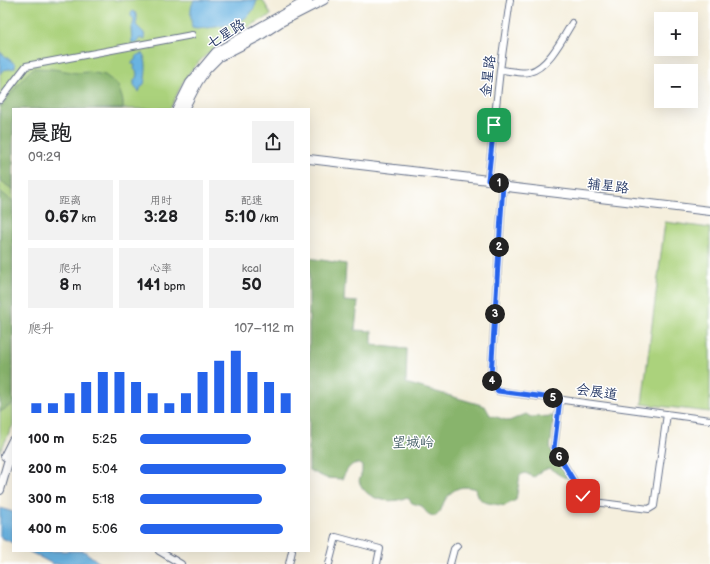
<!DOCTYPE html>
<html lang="zh">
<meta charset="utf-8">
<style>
:root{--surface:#fff;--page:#f2f2f2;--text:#202124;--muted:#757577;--accent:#2563eb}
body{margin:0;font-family:"Balsamiq Sans","LXGW WenKai TC",sans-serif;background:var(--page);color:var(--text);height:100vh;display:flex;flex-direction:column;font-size:15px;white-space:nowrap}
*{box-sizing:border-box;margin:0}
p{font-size:13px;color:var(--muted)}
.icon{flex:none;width:22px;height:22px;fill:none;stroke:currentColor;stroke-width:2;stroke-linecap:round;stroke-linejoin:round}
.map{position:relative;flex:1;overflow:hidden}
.details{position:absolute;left:12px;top:108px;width:298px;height:444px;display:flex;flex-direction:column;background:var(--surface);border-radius:0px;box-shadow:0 4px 16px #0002}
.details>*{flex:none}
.fabs{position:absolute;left:654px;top:12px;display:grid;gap:8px}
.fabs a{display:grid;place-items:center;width:44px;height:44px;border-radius:0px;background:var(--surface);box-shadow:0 4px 16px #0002;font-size:20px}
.pin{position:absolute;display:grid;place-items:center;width:34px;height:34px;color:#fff;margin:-17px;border-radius:8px;box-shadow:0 2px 6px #0006}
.km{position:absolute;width:20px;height:20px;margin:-10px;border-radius:50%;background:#222;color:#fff;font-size:11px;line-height:20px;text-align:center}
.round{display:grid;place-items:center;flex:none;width:42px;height:42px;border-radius:0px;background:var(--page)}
.summary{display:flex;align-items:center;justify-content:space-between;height:68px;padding:0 16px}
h1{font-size:22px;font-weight:700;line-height:30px}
.metrics{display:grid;grid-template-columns:repeat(3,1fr);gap:6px;height:68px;padding:4px 16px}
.metrics div{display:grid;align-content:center;border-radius:0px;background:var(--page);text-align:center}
.metrics b{font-size:17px;font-weight:700}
.metrics small{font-size:11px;font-weight:400}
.metrics p{font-size:11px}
.chart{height:112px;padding:8px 16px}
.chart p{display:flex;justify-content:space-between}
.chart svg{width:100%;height:72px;margin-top:4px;stroke:var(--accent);stroke-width:6}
ul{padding:0 16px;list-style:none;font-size:13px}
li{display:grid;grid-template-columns:64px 48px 1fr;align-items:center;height:30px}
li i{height:10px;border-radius:5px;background:var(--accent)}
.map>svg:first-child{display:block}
</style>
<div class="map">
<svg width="710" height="564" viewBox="0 0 710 564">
<rect width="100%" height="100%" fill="#fff"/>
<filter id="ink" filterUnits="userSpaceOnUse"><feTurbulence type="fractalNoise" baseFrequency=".025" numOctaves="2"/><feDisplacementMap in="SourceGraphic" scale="8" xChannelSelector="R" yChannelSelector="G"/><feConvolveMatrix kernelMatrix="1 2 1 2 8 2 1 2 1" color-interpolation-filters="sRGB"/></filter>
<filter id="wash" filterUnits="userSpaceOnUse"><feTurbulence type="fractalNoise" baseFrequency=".012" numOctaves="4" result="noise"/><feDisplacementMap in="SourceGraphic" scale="16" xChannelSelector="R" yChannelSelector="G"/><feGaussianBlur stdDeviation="0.9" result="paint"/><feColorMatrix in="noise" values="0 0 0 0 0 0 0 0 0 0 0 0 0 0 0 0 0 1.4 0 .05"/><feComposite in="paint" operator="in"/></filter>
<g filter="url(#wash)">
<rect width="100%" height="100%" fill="#f5efdd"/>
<path fill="#abd27c" stroke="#63806d" d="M0 0H263L271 15C242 30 209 47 189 73 181 83 176 98 170 109H13V425L0 452Z
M665 222 710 228V412L642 404Z"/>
<path fill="#88b46c" stroke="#527265" d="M33 68 53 69 77 73 89 72 105 75 118 85 123 101V109H13V190L0 180V108L24 77Z
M0 191 13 202V404L0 412Z
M309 258 346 264 344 301 358 302 355 330 372 331V345L407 349 406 383 485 406 490 415 509 421 526 414 531 417 554 416 550 448 568 476 566 478C559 476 555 471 549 468L542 471 534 477 525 473 520 475 516 500 504 506C490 502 479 506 476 489 462 485 454 487 445 500 441 507 443 510 436 516 428 516 426 512 422 506L412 503 407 497C391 505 365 500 359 481L362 472V466C352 458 346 472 342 479L326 478 309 470Z"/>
<path fill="#69b3e1" stroke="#4271a0" d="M194 0H257C251 27 220 26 197 29L192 28C191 19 189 9 194 0Z
M133 11 135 12 137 19 136 25 144 33 145 40 140 38 136 43H132L131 27 133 25 134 19 131 16V13Z
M0 52 15 64V68L3 70 0 74Z
M142 53C148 60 146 74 144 84L141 87 139 92 134 86V80L136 78 137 74 136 71 134 69 135 65 131 63 135 60 136 56Z
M0 508 13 512V543L0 537Z
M28 551H84L101 564H53Z"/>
</g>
<g filter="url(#ink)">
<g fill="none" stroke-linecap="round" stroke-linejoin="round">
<g stroke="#67728a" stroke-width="8">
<path id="minor" d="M500 70C508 70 522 74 529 72 547 69 563 38 572 23
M0 100 26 66 192 35
M488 180 500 70 510 0
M503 184 491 377 493 386 498 391 710 420
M560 399 554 448 586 501 649 509 654 506 667 414
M159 551 181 564
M289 564 292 551
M329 564 336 537 380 549 377 564
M450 564 454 549 457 546"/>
</g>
<g stroke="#67728a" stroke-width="10">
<path id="major" d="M177 109 190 83 216 52 308 0
M184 109 198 82 206 70 219 57 258 37 281 22 324 0
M309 159 488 180 503 184 507 187 710 211
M5 456 13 440
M0 490 9 459 13 452"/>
</g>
<use href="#minor" stroke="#fff" stroke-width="6"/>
<use href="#major" stroke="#fff" stroke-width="8"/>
</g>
</g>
<g fill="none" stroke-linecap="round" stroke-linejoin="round" filter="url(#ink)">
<g stroke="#fff" stroke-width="8">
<path id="route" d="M494 125 488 180 503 184 491 376 493 386 498 391 560 399 554 448 583 496"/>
</g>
<use href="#route" stroke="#2563eb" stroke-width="5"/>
</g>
<g text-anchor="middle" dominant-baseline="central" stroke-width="3" stroke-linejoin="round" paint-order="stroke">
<g font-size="14" fill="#1b2f5e" stroke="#fff">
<text transform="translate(226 34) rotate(-32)">七星路</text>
<text transform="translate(488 76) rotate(-83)">金星路</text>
<text transform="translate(608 186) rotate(7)">辅星路</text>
<text transform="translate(597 392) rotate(8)">会展道</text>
</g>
<g font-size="14" fill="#466067" stroke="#fff">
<text x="413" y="442">望城岭</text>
</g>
</g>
</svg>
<div class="fabs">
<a>+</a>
<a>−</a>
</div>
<div class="pin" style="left:494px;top:125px;background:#1e9e55"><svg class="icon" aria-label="arrive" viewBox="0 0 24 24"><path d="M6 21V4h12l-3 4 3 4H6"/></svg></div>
<div class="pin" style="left:583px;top:496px;background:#d93025"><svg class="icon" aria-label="check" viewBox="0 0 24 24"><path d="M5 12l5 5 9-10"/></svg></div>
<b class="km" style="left:499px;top:183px">1</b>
<b class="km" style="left:499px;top:247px">2</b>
<b class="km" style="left:495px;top:314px">3</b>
<b class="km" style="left:492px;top:381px">4</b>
<b class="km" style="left:553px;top:398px">5</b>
<b class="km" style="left:559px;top:457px">6</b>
<section class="details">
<div class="summary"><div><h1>晨跑</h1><p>09:29</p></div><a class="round"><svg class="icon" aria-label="share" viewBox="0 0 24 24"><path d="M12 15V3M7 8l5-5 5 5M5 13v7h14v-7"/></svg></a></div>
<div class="metrics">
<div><p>距离</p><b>0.67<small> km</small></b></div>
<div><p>用时</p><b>3:28</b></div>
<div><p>配速</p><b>5:10<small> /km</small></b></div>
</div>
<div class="metrics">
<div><p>爬升</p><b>8<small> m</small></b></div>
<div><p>心率</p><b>141<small> bpm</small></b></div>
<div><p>kcal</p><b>50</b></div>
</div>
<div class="chart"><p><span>爬升</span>107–112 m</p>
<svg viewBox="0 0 160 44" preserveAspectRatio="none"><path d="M5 44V38M15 44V38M25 44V32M35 44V25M45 44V19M55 44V19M65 44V25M75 44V32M85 44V38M95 44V32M105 44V19M115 44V12M125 44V6M135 44V19M145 44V25M155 44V32"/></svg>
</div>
<ul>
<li><b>100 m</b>5:25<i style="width:72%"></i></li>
<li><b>200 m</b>5:04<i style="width:95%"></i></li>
<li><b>300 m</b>5:18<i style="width:79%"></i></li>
<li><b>400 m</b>5:06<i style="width:93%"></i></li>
</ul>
</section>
</div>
